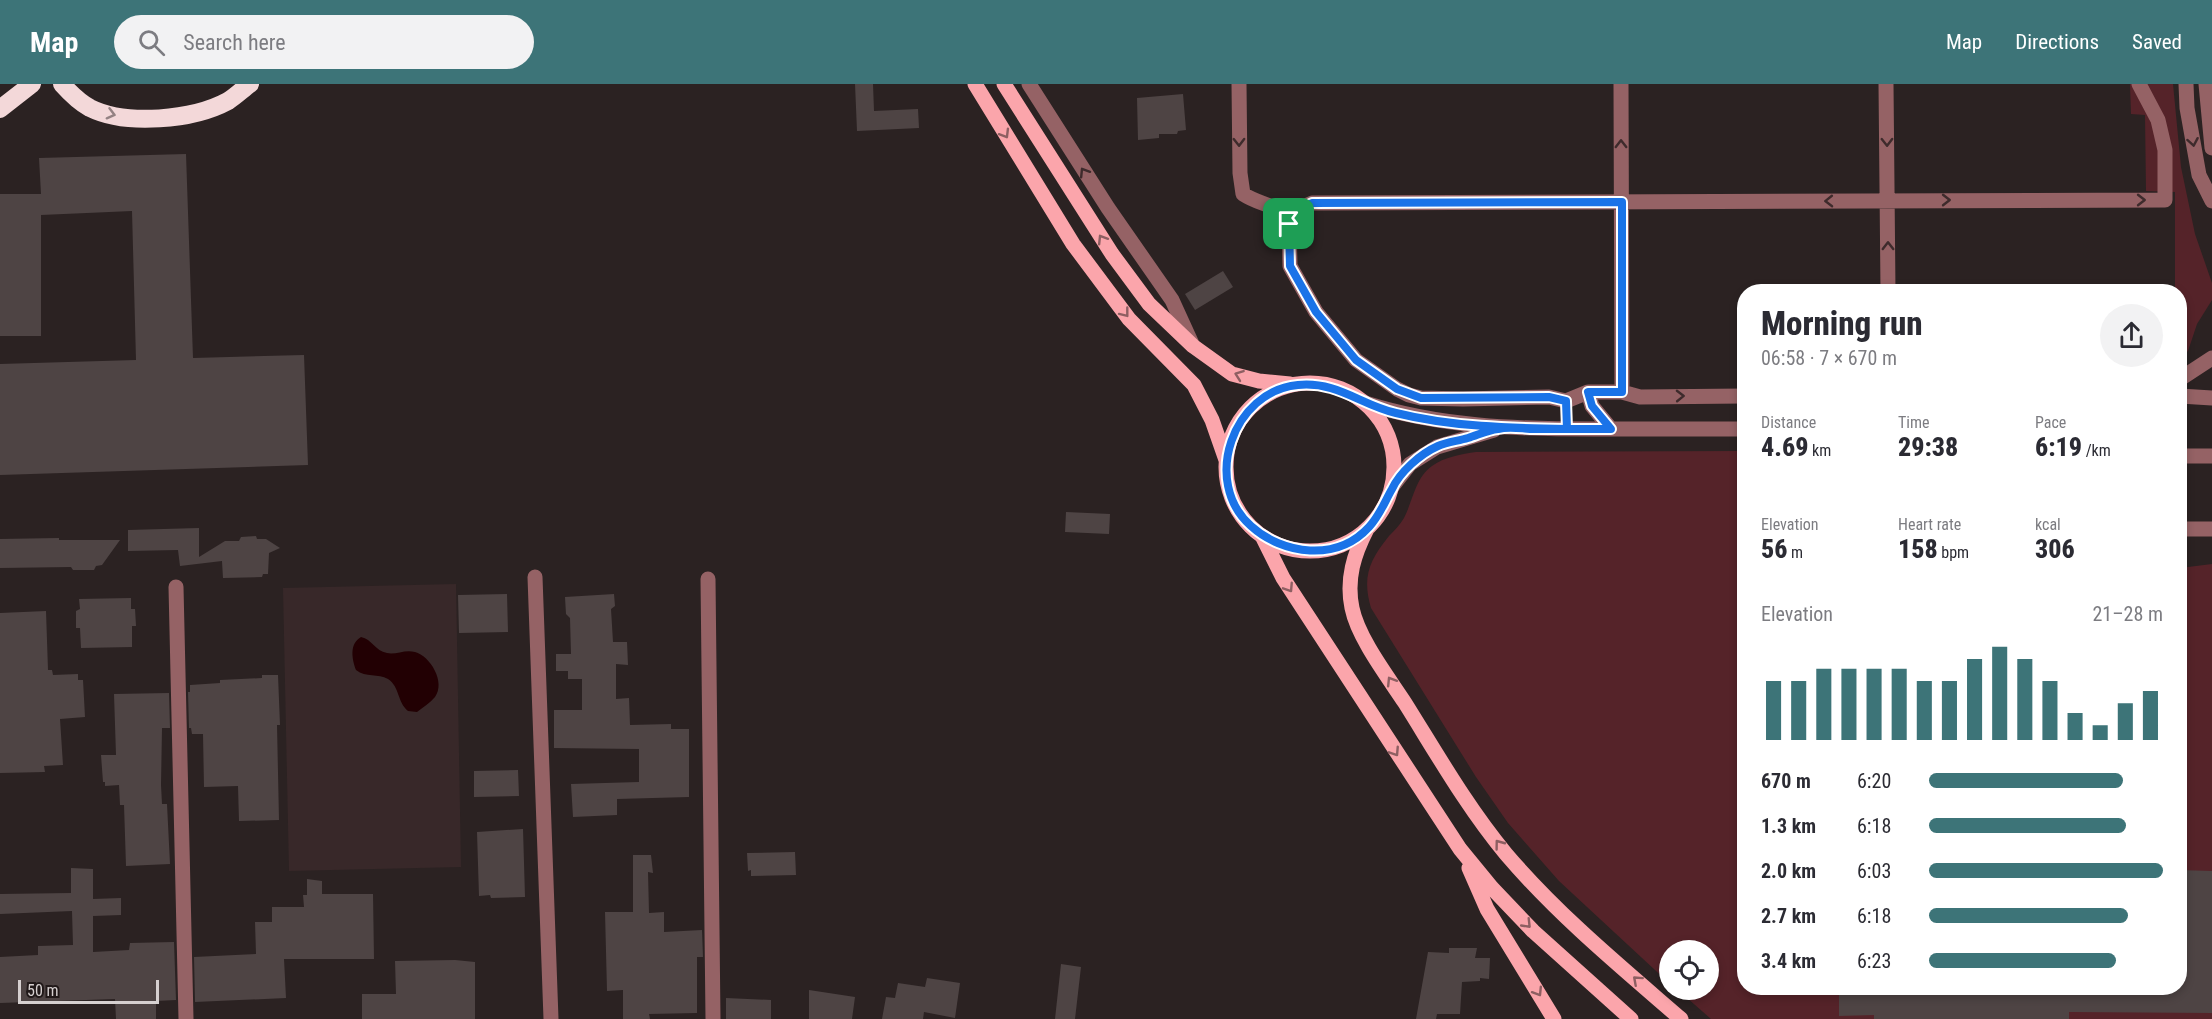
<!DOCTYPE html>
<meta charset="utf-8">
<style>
:root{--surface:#fff;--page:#f2f2f3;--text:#2b2b33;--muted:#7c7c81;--accent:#3d7478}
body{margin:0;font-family:"Roboto Condensed",sans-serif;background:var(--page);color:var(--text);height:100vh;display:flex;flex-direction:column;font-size:22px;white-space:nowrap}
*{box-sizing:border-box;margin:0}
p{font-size:20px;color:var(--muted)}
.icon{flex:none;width:33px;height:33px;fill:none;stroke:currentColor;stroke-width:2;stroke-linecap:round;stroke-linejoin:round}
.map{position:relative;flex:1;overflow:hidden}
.details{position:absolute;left:1737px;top:200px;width:450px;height:711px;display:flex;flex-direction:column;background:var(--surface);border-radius:24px;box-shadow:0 3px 9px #0003}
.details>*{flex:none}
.buttons{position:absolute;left:1659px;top:856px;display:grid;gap:12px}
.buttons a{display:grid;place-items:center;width:60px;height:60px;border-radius:50%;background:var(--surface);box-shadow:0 3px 9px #0003;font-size:30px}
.scale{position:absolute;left:18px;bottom:15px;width:141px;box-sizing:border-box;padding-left:6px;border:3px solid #d6d0d0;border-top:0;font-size:16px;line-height:21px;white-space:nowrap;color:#d6d0d0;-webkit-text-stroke:4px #211919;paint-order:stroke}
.pin{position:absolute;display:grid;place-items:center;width:51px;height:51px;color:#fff;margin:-26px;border-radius:12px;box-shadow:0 3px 9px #0006}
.round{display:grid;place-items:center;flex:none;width:63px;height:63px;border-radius:32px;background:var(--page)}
.headline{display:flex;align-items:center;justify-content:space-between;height:102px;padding:0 24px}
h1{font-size:33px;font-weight:800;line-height:45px}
.metrics{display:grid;grid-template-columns:repeat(3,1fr);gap:9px;height:102px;padding:6px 24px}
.metrics div{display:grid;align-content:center}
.metrics b{font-size:26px;font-weight:800}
.metrics small{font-size:16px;font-weight:400}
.metrics p{font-size:16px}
.chart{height:168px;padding:12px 24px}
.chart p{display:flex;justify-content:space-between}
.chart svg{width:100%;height:108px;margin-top:6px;stroke:var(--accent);stroke-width:6}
ul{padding:0 24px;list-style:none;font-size:20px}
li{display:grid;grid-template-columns:96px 72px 1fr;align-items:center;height:45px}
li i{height:15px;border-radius:8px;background:var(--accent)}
header{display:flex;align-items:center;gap:36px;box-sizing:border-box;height:84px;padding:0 30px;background:var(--accent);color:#fff}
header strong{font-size:28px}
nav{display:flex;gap:33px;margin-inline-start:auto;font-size:21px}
.search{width:420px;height:54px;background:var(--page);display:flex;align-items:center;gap:15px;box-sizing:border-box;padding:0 21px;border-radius:33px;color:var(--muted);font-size:22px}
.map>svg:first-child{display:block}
</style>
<header>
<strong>Map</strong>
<div class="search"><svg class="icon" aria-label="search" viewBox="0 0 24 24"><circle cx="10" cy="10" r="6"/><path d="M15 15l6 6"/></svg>Search here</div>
<nav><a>Map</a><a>Directions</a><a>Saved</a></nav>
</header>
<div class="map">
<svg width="2212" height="935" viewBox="0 0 2212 935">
<rect width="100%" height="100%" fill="#2b2222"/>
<path fill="#382829" d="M456 500 461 783 289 787 283 504Z"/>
<path fill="#552329" d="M2130 0H2173L2181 83 2195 150 2212 199V216L2197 240 2188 267 2180 274V207H2175V108L2146 107 2145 31 2131 30Z
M1744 367V903H2180V484L2212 480V935H1711L1678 906H1708V867H1670L1669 899 1559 797 1508 739 1476 693 1371 524C1362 493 1369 477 1389 452 1394 447 1400 441 1404 434 1413 417 1415 394 1432 382 1444 373 1462 370 1476 368Z"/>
<path fill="#220003" d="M361 553C372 555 375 567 387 569 396 571 405 565 415 568 430 572 446 598 435 613 430 619 423 623 417 628L408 627C397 618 400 603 388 595 378 589 366 594 356 586 352 575 349 560 361 553Z"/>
<path fill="#4e4444" d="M855 0H873L874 27 918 25 919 44 857 47Z
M1183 10 1186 46 1178 47 1177 50H1159V54L1138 56 1137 14Z
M186 70 193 274 304 271 308 381 0 391V280L136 276 132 127 41 131V252H0V110H41L39 74Z
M1223 187 1233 203 1195 226 1185 210Z
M1066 428 1110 430 1109 450 1065 448Z
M199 444V473L225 457H239L241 453 256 452 257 455H266L280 464 269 469 268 490H263L262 493 223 494 222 477 180 482 178 466 128 467V446Z
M59 454V456H120L102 481 96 482 94 486H73L71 483 0 484V455Z
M507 510 508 548 459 549 458 511Z
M614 510 615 522 611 525 613 558H627L628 581 616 580V615L629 614 630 641 671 640V645H689V713L617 715V731L573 733 571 700 639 698V665L554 664V626H582V595H568V587H556V570H571L570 534 566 530 565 513Z
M131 514V525H135L136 542H132V563L81 564 80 544H76V527L80 525 79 515Z
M46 527 48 586H52L53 591 78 590V596H83L85 633 60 635 63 681 44 682 45 688 0 689V529Z
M262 591H278L280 641H277L279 736 239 737 238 702 204 703 203 650H192L191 644H189L188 608H190V601L220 599V596L262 594Z
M169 609 170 644H162L161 701 162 720H167L170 780 126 782 124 721H120L119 701 105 702V698H103L101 671H116L114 610Z
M518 686 519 712 474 713V687Z
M523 745 525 813 491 814 490 811 479 812 477 748Z
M795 768 796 791 751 792V786L748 787 747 769Z
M633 771H651L653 789 648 788 649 829 664 828V848L702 846 703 873H697V929L649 930 650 935H623V906L607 907 605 828H633Z
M71 784 93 785V815L121 814V831L93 832V868L129 866 130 859 174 858 176 916 156 917V935H116L115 915 0 919V873L38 871V862L73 861 72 827 0 830V810L71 809Z
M2180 786 2212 787V929L2069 928V935H1874V931L1839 932V903H2180Z
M307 795 322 797V810H373L374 875H284L286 914 195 918 194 873 256 870 255 838H272V823H304L303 811H307Z
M1449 864H1477L1475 874H1490L1489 895 1480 894V897L1462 898 1460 930H1437L1436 935H1416L1428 868 1449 869Z
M455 876 475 878V935H362V910H396L395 877Z
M1061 880 1081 883 1075 935H1055Z
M927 894 960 899 955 934 924 928 923 935H882L886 913 895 914 898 899 925 903Z
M809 906 855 913 852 935H809Z
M726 914 771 916V935H726Z"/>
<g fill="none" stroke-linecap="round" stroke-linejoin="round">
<path stroke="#956265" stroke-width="15" d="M1029 0 1108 124 1172 216 1193 262
M1239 0 1240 89 1243 110C1263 123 1275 117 1289 140
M1621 0 1622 308
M1886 0 1888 207
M2186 0 2187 24 2199 91 2212 117
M2206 0 2212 64
M2180 295 2212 274
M1588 308 1592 322 1611 345
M1744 312 1640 313 1622 308H1588L1566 317 1549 313 1463 315 1421 314 1409 311 1397 305 1356 276 1316 228 1290 182 1289 140 1294 127 1312 119 2165 116V66L2158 36 2139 0
M2180 312 2212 314
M1365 319C1440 343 1516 345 1594 345 1644 345 1694 345 1744 345
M2180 372H2212
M1392 403 1410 380 1437 363 1494 346
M2180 445H2212
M535 493 551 935
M708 495 713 935
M176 503 186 935"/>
<path stroke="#fba5ab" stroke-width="15" d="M975 0 1073 160 1129 235 1194 301 1212 336 1226 376
M1004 0 1112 170 1149 220 1193 262 1232 290 1259 297 1290 300
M1226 383a84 84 0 1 1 168 0a84 84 0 1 1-168 0Z
M1367 445C1354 470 1346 495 1352 524 1358 554 1388 593 1405 619 1437 670 1467 723 1506 770 1558 831 1621 883 1681 935
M1262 452 1283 494 1460 765 1492 804 1533 847 1631 935
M1469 784 1487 825 1554 935"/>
<path stroke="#f3d8d9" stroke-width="18" d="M62 0C70 9 79 18 90 24 126 42 193 36 228 17 236 12 243 5 250 0
M0 25 32 0"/>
</g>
<defs><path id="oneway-chevron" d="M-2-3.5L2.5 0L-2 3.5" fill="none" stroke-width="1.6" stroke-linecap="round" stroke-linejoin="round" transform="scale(1.5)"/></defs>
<use stroke="#948283" href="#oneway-chevron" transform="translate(111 30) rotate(15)"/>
<g stroke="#8e5f62">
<use href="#oneway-chevron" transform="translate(1005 50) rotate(59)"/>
<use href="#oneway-chevron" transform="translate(1102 155) rotate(-122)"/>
<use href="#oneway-chevron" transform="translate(1125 229) rotate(52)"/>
<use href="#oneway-chevron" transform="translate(1239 291) rotate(-160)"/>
<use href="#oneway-chevron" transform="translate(1289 504) rotate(57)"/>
<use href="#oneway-chevron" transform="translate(1391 597) rotate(-122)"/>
<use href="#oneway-chevron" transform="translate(1395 668) rotate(57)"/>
<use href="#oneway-chevron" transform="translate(1499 760) rotate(-127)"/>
<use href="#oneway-chevron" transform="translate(1527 840) rotate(46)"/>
<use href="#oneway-chevron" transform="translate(1637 896) rotate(-138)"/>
<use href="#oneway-chevron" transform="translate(1538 908) rotate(58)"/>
</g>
<g stroke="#3e2b2c">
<use href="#oneway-chevron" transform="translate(1239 58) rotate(89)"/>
<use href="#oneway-chevron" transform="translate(1887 58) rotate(89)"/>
<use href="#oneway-chevron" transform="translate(2193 58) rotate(80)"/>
<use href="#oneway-chevron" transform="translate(1621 60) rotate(-90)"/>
<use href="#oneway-chevron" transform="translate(1084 88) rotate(-122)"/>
<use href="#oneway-chevron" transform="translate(1946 116)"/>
<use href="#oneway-chevron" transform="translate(2141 116)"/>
<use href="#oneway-chevron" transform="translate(1829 117) rotate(179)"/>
<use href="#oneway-chevron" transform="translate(1888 162) rotate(-90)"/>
<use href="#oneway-chevron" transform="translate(1680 312) rotate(-1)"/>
</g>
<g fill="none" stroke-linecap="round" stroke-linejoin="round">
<g stroke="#fff" stroke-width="12">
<path id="route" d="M1289 140 1290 182 1316 228 1356 276 1397 305 1421 314 1549 313 1566 317 1567 345C1511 344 1452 343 1396 329 1361 321 1337 297 1298 301 1233 307 1201 398 1251 442 1283 471 1337 478 1369 443 1380 431 1384 419 1392 405 1400 388 1420 370 1438 362 1447 358 1458 357 1468 354 1478 351 1488 346 1498 345 1510 342 1523 345 1534 345 1560 345 1586 345 1611 345L1592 322 1588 308H1622V118L1312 119 1294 128 1289 140"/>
</g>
<use href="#route" stroke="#1a73e8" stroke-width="8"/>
</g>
</svg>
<div class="buttons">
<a><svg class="icon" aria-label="locate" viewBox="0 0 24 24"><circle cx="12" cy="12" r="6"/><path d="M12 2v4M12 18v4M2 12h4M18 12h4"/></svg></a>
</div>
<div class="scale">50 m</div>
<div class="pin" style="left:1289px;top:140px;background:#1e9e55"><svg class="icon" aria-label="arrive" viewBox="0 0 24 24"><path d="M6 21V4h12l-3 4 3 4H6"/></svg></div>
<section class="details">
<div class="headline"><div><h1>Morning run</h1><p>06:58 · 7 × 670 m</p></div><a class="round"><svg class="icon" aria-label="share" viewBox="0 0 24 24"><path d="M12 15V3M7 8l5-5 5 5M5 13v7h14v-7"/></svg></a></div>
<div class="metrics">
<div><p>Distance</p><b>4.69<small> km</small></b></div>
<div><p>Time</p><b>29:38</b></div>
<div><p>Pace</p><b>6:19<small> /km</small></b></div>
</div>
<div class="metrics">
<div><p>Elevation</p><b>56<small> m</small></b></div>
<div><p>Heart rate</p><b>158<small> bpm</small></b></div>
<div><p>kcal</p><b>306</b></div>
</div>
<div class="chart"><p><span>Elevation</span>21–28 m</p>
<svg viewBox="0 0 160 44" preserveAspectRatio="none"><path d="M5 44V20M15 44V20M25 44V15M35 44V15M45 44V15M55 44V15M65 44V20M75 44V20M85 44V11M95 44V6M105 44V11M115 44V20M125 44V33M135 44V38M145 44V29M155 44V24"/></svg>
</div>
<ul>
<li><b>670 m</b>6:20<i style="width:83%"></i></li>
<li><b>1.3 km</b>6:18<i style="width:84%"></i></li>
<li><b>2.0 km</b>6:03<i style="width:100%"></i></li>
<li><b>2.7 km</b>6:18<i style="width:85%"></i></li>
<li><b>3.4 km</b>6:23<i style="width:80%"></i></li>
</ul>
</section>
</div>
